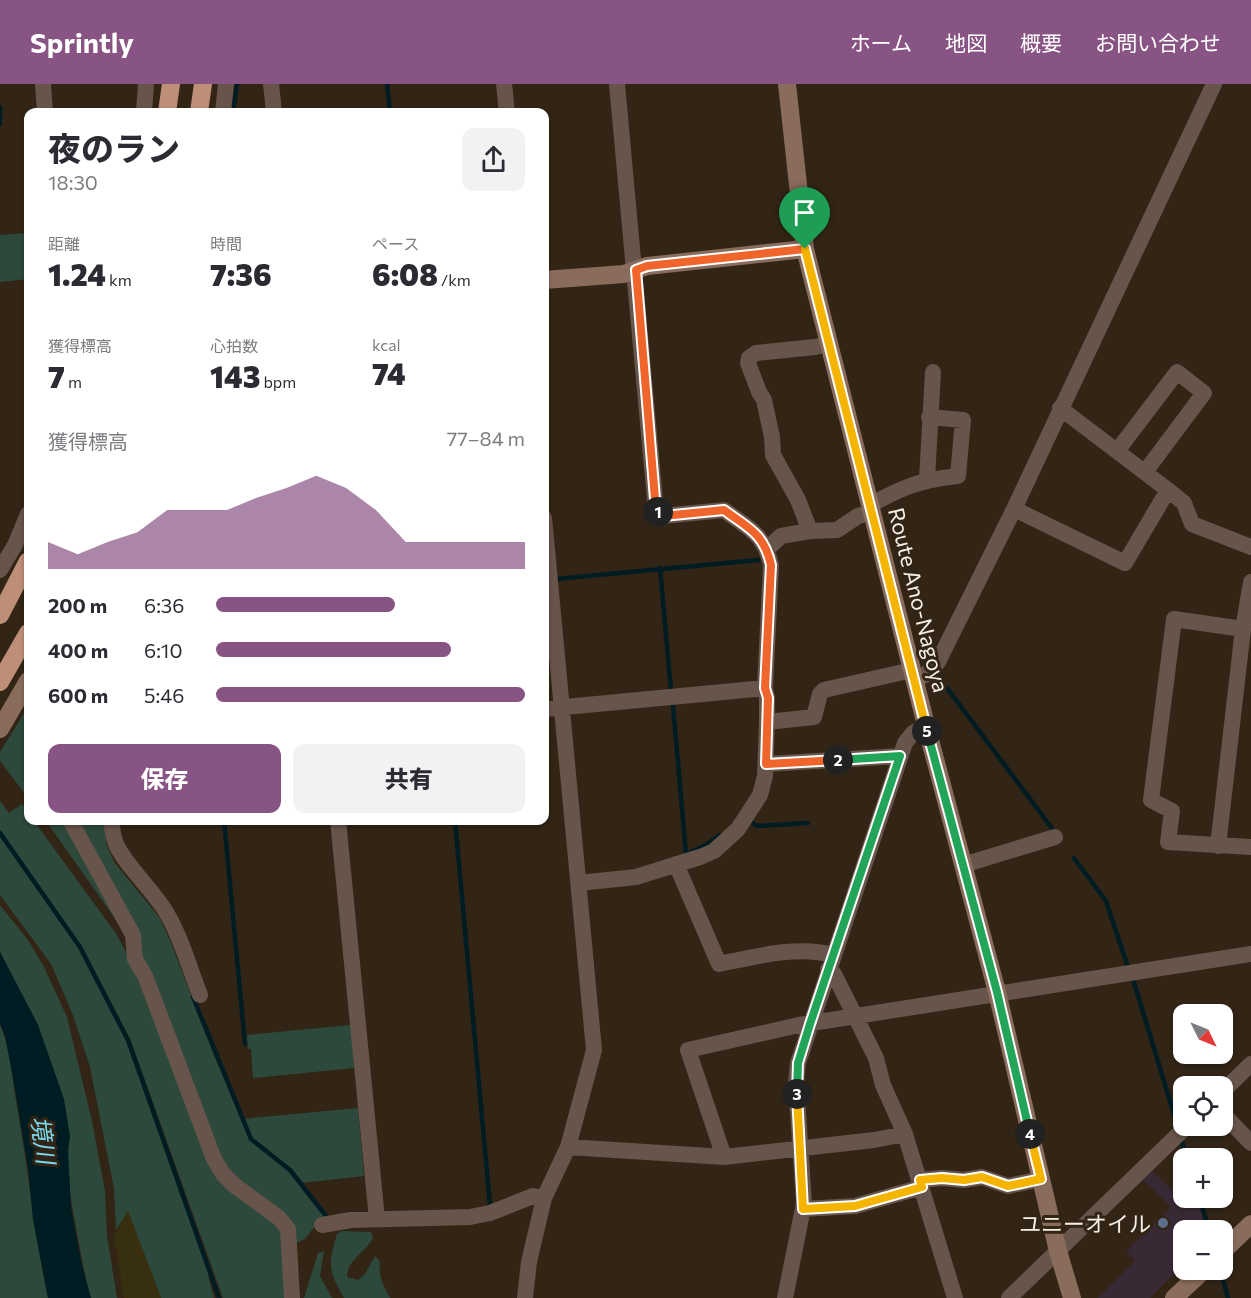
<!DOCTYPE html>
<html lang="ja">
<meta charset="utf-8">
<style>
:root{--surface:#fff;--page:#f2f2f3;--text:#2b2b33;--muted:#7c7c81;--accent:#885484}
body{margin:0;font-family:Commissioner,"Noto Sans JP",sans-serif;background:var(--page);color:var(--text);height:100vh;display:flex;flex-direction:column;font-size:22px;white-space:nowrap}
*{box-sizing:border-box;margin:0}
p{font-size:20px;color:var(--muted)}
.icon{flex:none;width:33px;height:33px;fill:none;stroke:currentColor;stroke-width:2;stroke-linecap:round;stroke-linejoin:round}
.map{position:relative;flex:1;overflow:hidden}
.details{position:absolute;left:24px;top:24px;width:525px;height:717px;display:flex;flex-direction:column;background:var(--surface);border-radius:12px;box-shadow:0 2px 4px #0004}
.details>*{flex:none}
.needle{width:39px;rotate:133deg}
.buttons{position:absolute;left:1173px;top:920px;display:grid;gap:12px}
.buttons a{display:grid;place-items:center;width:60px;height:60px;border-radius:12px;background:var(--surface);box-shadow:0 2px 4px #0004;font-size:30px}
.pin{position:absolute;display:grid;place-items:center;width:51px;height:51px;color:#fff;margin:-62px -26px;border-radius:50% 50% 50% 0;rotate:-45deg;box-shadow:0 0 6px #0007}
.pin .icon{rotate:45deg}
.km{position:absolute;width:30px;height:30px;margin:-15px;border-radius:50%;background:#222;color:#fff;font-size:16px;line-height:30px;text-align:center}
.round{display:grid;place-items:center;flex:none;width:63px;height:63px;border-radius:12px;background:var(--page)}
.head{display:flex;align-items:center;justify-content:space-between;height:102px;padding:0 24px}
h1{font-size:33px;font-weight:800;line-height:45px}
.metrics{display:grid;grid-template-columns:repeat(3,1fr);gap:9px;height:102px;padding:6px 24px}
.metrics div{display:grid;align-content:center}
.metrics b{font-size:30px;font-weight:800}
.metrics small{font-size:16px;font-weight:400}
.metrics p{font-size:16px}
.chart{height:168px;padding:12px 24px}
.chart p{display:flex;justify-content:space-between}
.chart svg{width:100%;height:108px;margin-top:6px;fill:var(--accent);opacity:.7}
.primary-button{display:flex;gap:12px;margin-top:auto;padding:12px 24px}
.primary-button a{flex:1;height:69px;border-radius:12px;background:var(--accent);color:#fff;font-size:24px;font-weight:800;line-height:69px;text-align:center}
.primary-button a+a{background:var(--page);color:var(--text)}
ul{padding:0 24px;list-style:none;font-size:20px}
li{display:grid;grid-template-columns:96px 72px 1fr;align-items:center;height:45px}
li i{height:15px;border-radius:8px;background:var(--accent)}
header{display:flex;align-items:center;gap:36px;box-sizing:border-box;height:84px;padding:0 30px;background:var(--accent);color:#fff}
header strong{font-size:28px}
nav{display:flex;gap:33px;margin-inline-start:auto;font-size:21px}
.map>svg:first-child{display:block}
</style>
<header>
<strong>Sprintly</strong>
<nav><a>ホーム</a><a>地図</a><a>概要</a><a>お問い合わせ</a></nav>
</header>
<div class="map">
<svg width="1251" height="1214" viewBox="0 0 1251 1214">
<rect width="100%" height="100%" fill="#322516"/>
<path fill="#392935" d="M1151 1086 1180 1113 1183 1109 1184 1113H1197L1207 1146H1184L1183 1181 1150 1214H1098L1135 1177 1126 1167 1171 1123 1142 1095Z"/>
<path fill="#2d493b" d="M28 149V195L0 198V151Z
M28 623V714L0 677V668Z
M0 717 9 729 22 720 28 729V736L34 737 117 851 130 876 208 1074 281 1142 289 1214H223L131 957 81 862 0 746Z
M46 737H66L128 853Z
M77 737H105L106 759 114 778 159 833 170 856 213 969 242 1035 358 1024 364 1092 301 1099 290 1086 252 1054 243 1037 250 1055 288 1087 326 1133 315 1142 305 1155 294 1160 225 1088Z
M0 752 78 864 126 957 210 1190 208 1192 214 1214H161L128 1128 116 1146 114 1105 90 983 73 931 51 880 0 811Z
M0 821 28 856 44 883 67 933 92 1037 105 1107 107 1152 117 1214H91C85 1194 82 1175 78 1154 72 1121 64 1085 70 1052L38 941 0 868Z
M0 940C10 964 12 991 16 1017 28 1083 34 1149 48 1214H0Z
M351 941 354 984 253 994 251 965H248L247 951Z
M342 1147 371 1148 373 1154C366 1168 347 1176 347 1193L358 1196 365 1190 375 1172 380 1177C378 1192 383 1201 390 1214H344C328 1185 328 1182 337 1150Z
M324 1167 320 1192 332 1214H304L318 1169Z"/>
<path fill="#372f0e" d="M128 1127 161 1214H124L114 1153Z"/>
<path fill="#001c23" d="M0 868 38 941 64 1015 70 1052 68 1065 71 1124 82 1181 91 1214H48L33 1136 28 1084 13 994 5 952 0 940Z"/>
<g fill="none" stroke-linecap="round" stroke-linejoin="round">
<path stroke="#001c23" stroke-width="4.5" d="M387 0 390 28
M0 23V40
M233 28 237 0
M498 28H499
M660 484 671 607
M556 495 758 476
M947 604 1054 747
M673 622 686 770 706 761 720 751
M224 736 245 960
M455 736 490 1121
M751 738 757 742 808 739
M0 749 80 863 128 956 219 1214
M1074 774 1106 817 1128 883
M1133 895 1176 1037
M193 913 251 1055 290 1086 326 1132
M1182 1058 1187 1074
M1199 1113 1209 1146
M1222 1192 1228 1214"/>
<path stroke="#67544a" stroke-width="16" d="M43 0 45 28
M271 0 274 28
M504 0 507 28
M144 28 146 0
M223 28 226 0
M1060 324 1168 406 1184 419 1192 440 1251 463
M1117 367 1177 288 1204 309 1145 388
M927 395 933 288
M870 421C903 403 920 396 958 392L963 336 929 333
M1014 425 1125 479 1168 406
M810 447 798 416 773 371 772 353 764 316 759 308 748 279 749 274 756 269 815 263 829 260
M768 464 781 452 810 447 837 446 858 432 872 428
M0 486 15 461 28 430
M1243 545 1174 535 1151 716 1172 727 1168 758 1251 763
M914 596 925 591 938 578 1014 425 1214 0
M544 625 765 604
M767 638 814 633 820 610 824 606 912 586
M766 680 900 672
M70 736 133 851 135 875 145 892 155 918 214 1075 223 1090 234 1101 279 1134 288 1145 292 1214
M111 736C112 744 113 753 116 760 125 781 153 806 166 828 181 853 189 883 200 911
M338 736 377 1135
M1218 762 1243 545 1251 498
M676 780 719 880C755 873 797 861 833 871
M963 781 1055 753
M579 799 636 793 700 773 714 767 738 745 760 711 765 692 767 638V614L765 604 771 481C764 449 748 444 724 426L663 432 656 427 617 0
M828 885 834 890 876 974 883 1001 905 1050 955 1214
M1222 1008 1251 980
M1222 1029 1251 1059
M568 1063 724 1073 874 1056 905 1050
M724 1073 688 966 799 941 1251 870
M920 1096 942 1094 964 1096 982 1093 1008 1102 1041 1095
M544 1114 568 1063 594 966 544 434
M803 1125 855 1122 922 1103
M322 1141 351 1136 470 1133 490 1129 533 1112 544 1114 529 1178 525 1214
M785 1214 804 1119 796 998 798 979 905 659 913 649 926 641
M1009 1214 1188 1041"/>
<path stroke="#8a6c5d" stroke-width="18" d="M787 0 805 165 926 641 997 908 1058 1167 1072 1214
M544 196 624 190 647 182 805 165
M0 645 28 597
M1222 1168 1251 1140
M1174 1214 1205 1185"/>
<path stroke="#be8f78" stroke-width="18" d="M167 28 171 0
M199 28 203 0
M0 531 28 477"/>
<path stroke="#be8f78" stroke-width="18" d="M0 598 28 549"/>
</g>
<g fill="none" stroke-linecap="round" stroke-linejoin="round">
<g stroke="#fff" stroke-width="12">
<path id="split-1" d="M658 428 656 427 636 186 647 182 805 165"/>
</g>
<g stroke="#fff" stroke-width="12">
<path id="split-2" d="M658 428 663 432 724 426C748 444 764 449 771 481L765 604 768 614 766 680 838 676"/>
</g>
<g stroke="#fff" stroke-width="12">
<path id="split-3" d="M797 1010 798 979 810 940 900 672 838 676"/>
</g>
<g stroke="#fff" stroke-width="12">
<path id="split-4" d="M797 1010 803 1125 855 1122 922 1103 920 1096 942 1094 964 1096 982 1093 1008 1102 1041 1095 1030 1050"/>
</g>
<g stroke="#fff" stroke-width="12">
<path id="split-5" d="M927 647 997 908 1030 1050"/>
</g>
<g stroke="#fff" stroke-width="12">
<path id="split-6" d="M805 165 927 647"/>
</g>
<use href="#split-1" stroke="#f0652b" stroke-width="8"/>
<use href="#split-2" stroke="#f0652b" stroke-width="8"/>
<use href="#split-3" stroke="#22a559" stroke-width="8"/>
<use href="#split-4" stroke="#f5b400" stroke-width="8"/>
<use href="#split-5" stroke="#22a559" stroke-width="8"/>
<use href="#split-6" stroke="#f5b400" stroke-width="8"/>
</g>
<circle fill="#5c6f8a" stroke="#322516" stroke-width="2" cx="1163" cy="1139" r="6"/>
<g text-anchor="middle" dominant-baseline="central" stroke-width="6" stroke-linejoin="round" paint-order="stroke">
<g font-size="22" fill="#f7eee4" stroke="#322516">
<text transform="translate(919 516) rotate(76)">Route Ano-Nagoya</text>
</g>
<g font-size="22" fill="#f7eee4" stroke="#322516" text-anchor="end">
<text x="1151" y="1139">ユニーオイル</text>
</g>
<g font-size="24" font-style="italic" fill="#78d9f0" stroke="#322516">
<text transform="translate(44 1056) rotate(82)">境川</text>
</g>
</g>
</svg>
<div class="buttons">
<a><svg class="needle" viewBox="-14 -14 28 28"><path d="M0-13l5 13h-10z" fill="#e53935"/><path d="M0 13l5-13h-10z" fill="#7c7c81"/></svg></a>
<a><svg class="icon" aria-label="locate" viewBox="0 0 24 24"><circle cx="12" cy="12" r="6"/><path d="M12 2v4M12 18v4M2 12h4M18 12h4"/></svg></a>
<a>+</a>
<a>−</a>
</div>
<div class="pin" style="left:805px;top:165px;background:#1e9e55"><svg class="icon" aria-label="arrive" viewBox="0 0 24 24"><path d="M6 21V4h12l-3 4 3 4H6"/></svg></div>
<b class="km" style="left:658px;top:428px">1</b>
<b class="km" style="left:838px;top:676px">2</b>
<b class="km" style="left:797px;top:1010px">3</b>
<b class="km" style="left:1030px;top:1050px">4</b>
<b class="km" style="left:927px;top:647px">5</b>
<section class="details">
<div class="head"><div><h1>夜のラン</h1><p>18:30</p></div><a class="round"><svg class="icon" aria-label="share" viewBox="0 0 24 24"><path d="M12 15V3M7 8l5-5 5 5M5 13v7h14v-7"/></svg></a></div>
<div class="metrics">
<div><p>距離</p><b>1.24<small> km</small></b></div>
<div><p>時間</p><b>7:36</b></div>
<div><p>ペース</p><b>6:08<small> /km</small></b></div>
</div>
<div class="metrics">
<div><p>獲得標高</p><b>7<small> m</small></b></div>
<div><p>心拍数</p><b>143<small> bpm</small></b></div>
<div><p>kcal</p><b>74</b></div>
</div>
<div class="chart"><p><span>獲得標高</span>77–84 m</p>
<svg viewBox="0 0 160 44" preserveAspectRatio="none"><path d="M0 44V33L10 38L20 33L30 29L40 20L50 20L60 20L70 15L80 11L90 6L100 11L110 20L120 33L130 33L140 33L150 33L160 33V44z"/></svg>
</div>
<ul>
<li><b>200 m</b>6:36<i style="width:58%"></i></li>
<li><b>400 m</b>6:10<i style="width:76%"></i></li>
<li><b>600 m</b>5:46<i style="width:100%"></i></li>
</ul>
<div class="primary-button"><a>保存</a><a>共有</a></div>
</section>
</div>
